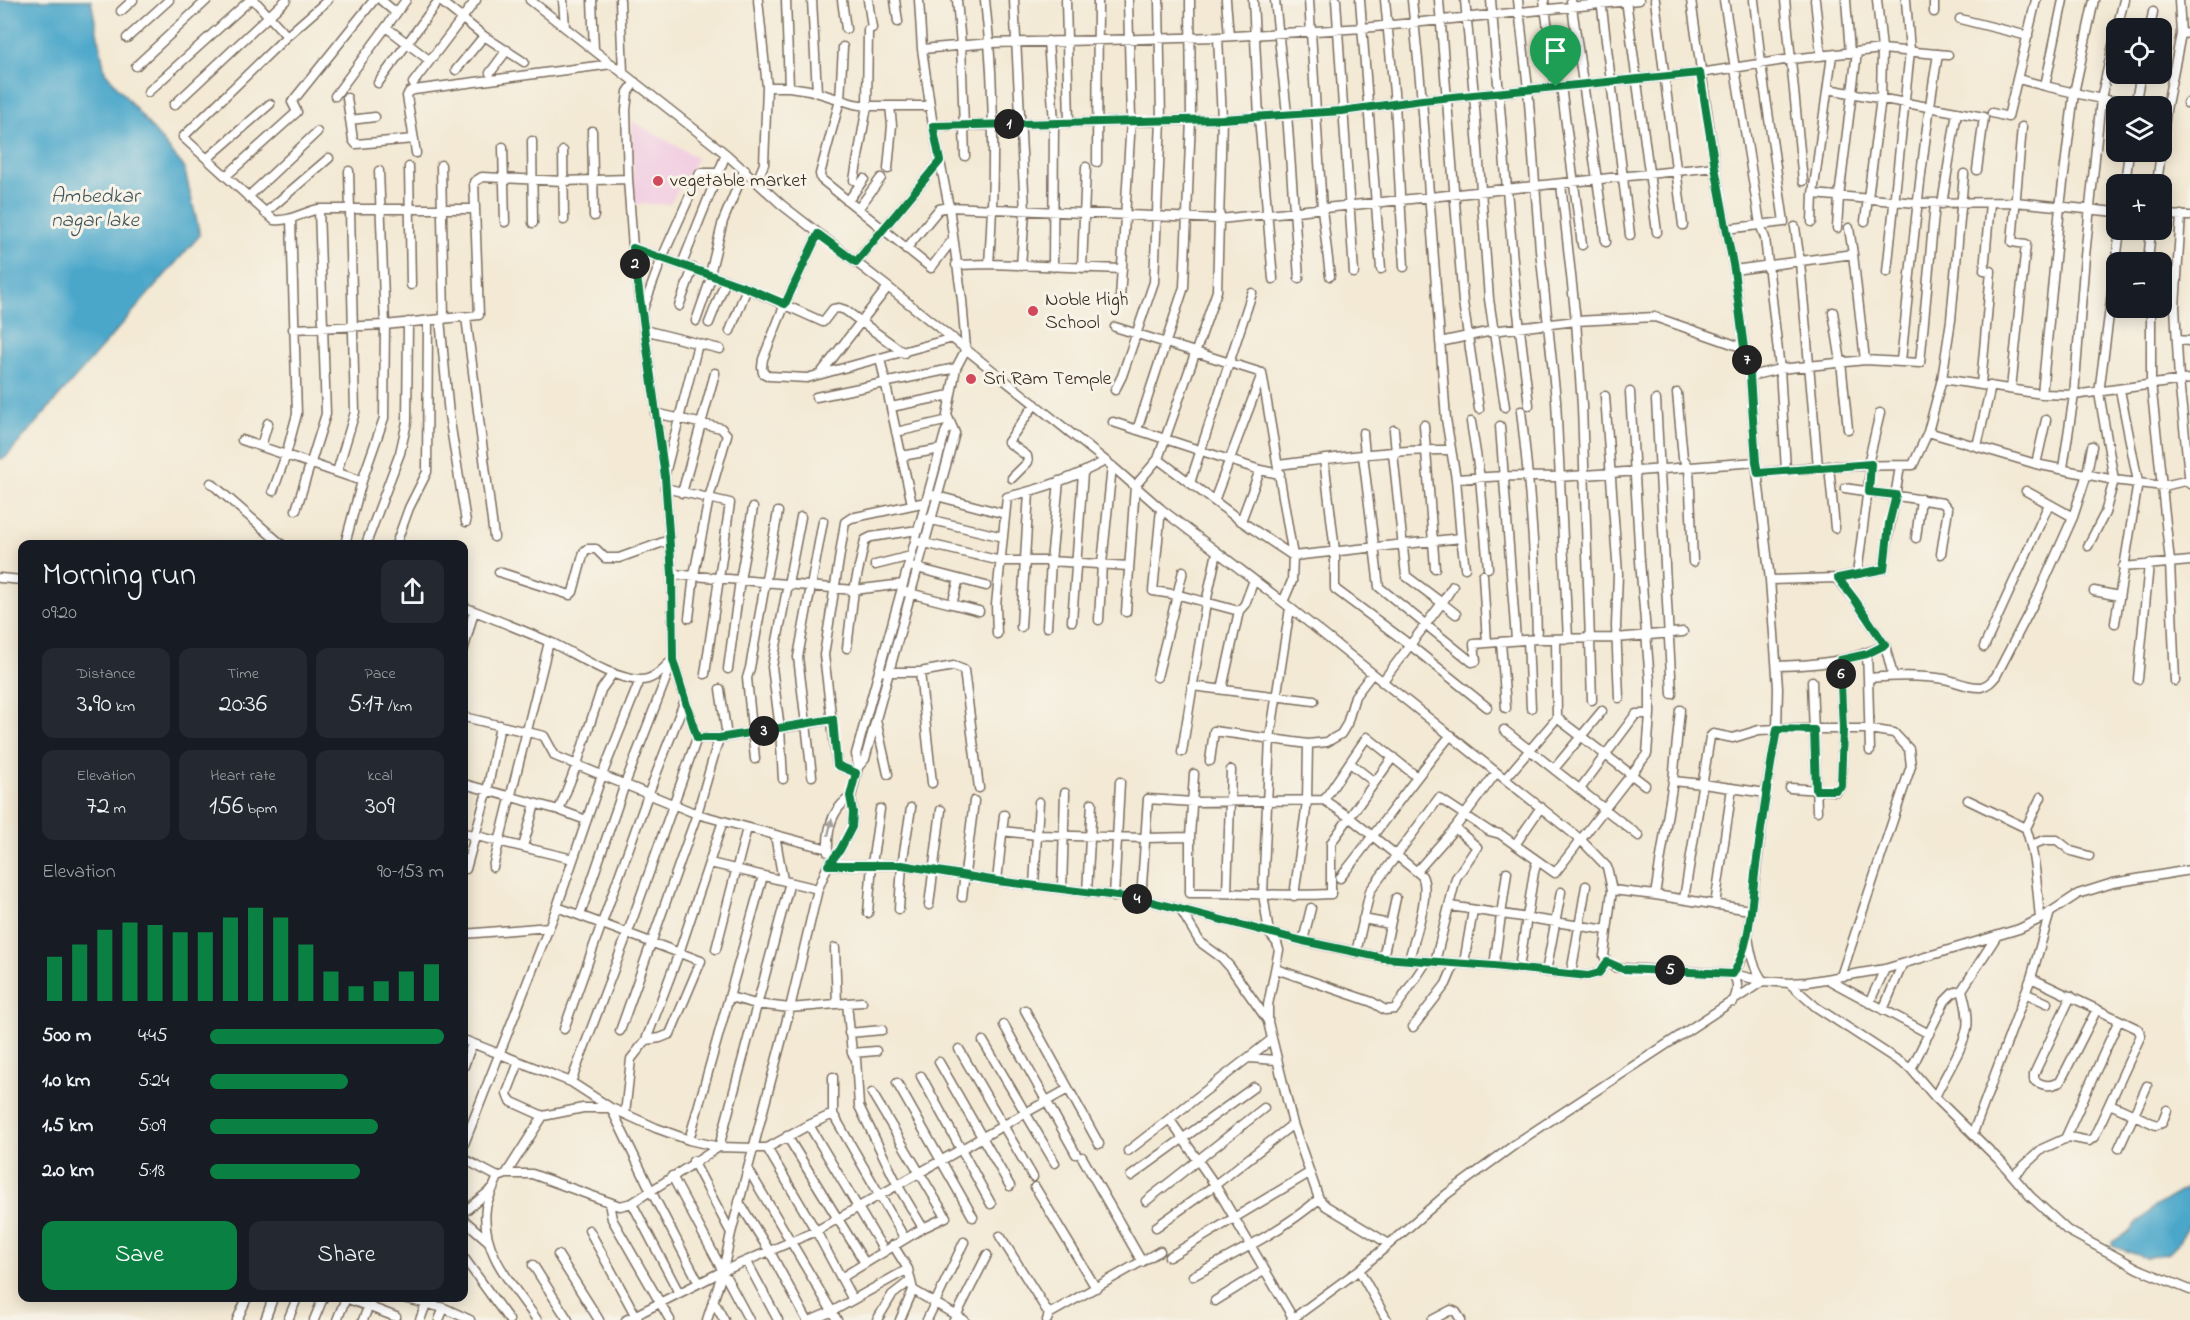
<!DOCTYPE html>
<meta charset="utf-8">
<style>
:root{--surface:#171b24;--page:#242831;--text:#f1f3f6;--muted:#9ea1a6;--accent:#0b8043}
body{margin:0;font-family:"Indie Flower",sans-serif;background:var(--page);color:var(--text);height:100vh;display:flex;flex-direction:column;font-size:22px;white-space:nowrap}
*{box-sizing:border-box;margin:0}
p{font-size:20px;color:var(--muted)}
.icon{flex:none;width:33px;height:33px;fill:none;stroke:currentColor;stroke-width:2;stroke-linecap:round;stroke-linejoin:round}
.map{position:relative;flex:1;overflow:hidden}
.drawer{position:absolute;left:18px;top:540px;width:450px;height:762px;display:flex;flex-direction:column;background:var(--surface);border-radius:12px;box-shadow:0 3px 15px #0003}
.drawer>*{flex:none}
.fabs{position:absolute;left:2106px;top:18px;display:grid;gap:12px}
.fabs a{display:grid;place-items:center;width:66px;height:66px;border-radius:12px;background:var(--surface);box-shadow:0 3px 15px #0003;font-size:30px}
.pin{position:absolute;display:grid;place-items:center;width:51px;height:51px;color:#fff;margin:-62px -26px;border-radius:50% 50% 50% 0;rotate:-45deg;box-shadow:0 0 6px #0007}
.pin .icon{rotate:45deg}
.km{position:absolute;width:30px;height:30px;margin:-15px;border-radius:50%;background:#222;color:#fff;font-size:16px;line-height:30px;text-align:center}
.round{display:grid;place-items:center;flex:none;width:63px;height:63px;border-radius:12px;background:var(--page)}
.headline{display:flex;align-items:center;justify-content:space-between;height:102px;padding:0 24px}
h1{font-size:33px;font-weight:600;line-height:45px}
.stats{display:grid;grid-template-columns:repeat(3,1fr);gap:9px;height:102px;padding:6px 24px}
.stats div{display:grid;align-content:center;border-radius:12px;background:var(--page);text-align:center}
.stats b{font-size:26px;font-weight:600}
.stats small{font-size:16px;font-weight:400}
.stats p{font-size:16px}
.chart{height:168px;padding:12px 24px}
.chart p{display:flex;justify-content:space-between}
.chart svg{width:100%;height:108px;margin-top:6px;stroke:var(--accent);stroke-width:6}
.primary-button{display:flex;gap:12px;margin-top:auto;padding:12px 24px}
.primary-button a{flex:1;height:69px;border-radius:12px;background:var(--accent);color:#fff;font-size:24px;font-weight:600;line-height:69px;text-align:center}
.primary-button a+a{background:var(--page);color:var(--text)}
ul{padding:0 24px;list-style:none;font-size:20px}
li{display:grid;grid-template-columns:96px 72px 1fr;align-items:center;height:45px}
li i{height:15px;border-radius:8px;background:var(--accent)}
.map>svg:first-child{display:block}
</style>
<div class="map">
<svg width="2190" height="1320" viewBox="0 0 2190 1320">
<rect width="100%" height="100%" fill="#f7f3e8"/>
<filter id="ink" filterUnits="userSpaceOnUse"><feTurbulence type="fractalNoise" baseFrequency=".0167" numOctaves="2"/><feDisplacementMap in="SourceGraphic" scale="12" xChannelSelector="R" yChannelSelector="G"/><feConvolveMatrix kernelMatrix="1 2 1 2 8 2 1 2 1" color-interpolation-filters="sRGB"/></filter>
<filter id="wash" filterUnits="userSpaceOnUse"><feTurbulence type="fractalNoise" baseFrequency=".008" numOctaves="4" result="noise"/><feDisplacementMap in="SourceGraphic" scale="24" xChannelSelector="R" yChannelSelector="G"/><feGaussianBlur stdDeviation="1.35" result="paint"/><feColorMatrix in="noise" values="0 0 0 0 0 0 0 0 0 0 0 0 0 0 0 0 0 1.4 0 .05"/><feComposite in="paint" operator="in"/></filter>
<g filter="url(#wash)">
<rect width="100%" height="100%" fill="#f3e9d4"/>
<path fill="#f2cfe2" d="M632 121 697 158 670 204H634Z"/>
<path fill="#4ca7ca" stroke="#446874" stroke-width="1.5" d="M0 0H91L105 72 184 167 200 235 5 458 0 459Z
M2190 1186V1222L2177 1245 2169 1253 2146 1258 2112 1246V1242L2129 1232 2154 1207Z"/>
</g>
<g filter="url(#ink)">
<g fill="none" stroke-linecap="round" stroke-linejoin="round">
<g stroke="#7b6d5e" stroke-width="11">
<path id="minor" d="M254 0 287 36
M328 0 287 36 183 137 274 220C290 222 303 212 319 209H475L474 182 482 177 563 181 628 179
M381 0 396 13
M439 0 484 36 524 62
M530 0 726 154 782 205 888 287 1112 466 1161 509 1283 602 1580 839 1607 867 1612 890 1604 956 1607 962
M563 0 565 27
M592 0 594 50
M620 0 623 72
M786 0 789 87
M812 0 817 92
M842 0 846 29
M868 0 872 28
M895 0 898 22
M957 0 961 45 965 156
M985 0C995 87 995 177 989 264
M1014 0 1025 211 1021 266
M1066 0 1069 122
M1226 0 1229 36
M1253 0 1259 117 1273 279
M1275 0 1287 114 1299 278
M1309 0 1322 209 1330 276
M1336 0 1354 273
M1360 0 1381 269
M1385 0 1395 103 1404 267
M1412 0 1422 100 1446 419 1456 479 1461 538 1465 568
M1439 0 1463 302 1479 409
M1465 0 1474 95 1489 299 1505 407
M1491 0 1516 296 1529 405
M1518 0 1528 89 1540 250 1556 400 1568 639
M1544 0 1556 87
M1571 0 1606 242
M1601 0 1630 235
M1626 0 1657 232
M1655 0 1683 225
M1691 0 1715 167 1734 270 1744 348 1750 376 1756 462 1770 580 1778 688 1777 729 1766 793 1748 933 1741 960 1733 974C1739 984 1738 991 1733 1002
M1724 0 1760 224 1765 238 1780 369 1786 470
M1785 0 1803 181
M1815 0 1821 56
M1846 0 1850 53
M2063 0 2045 86 2101 99 2135 105V106
M2179 0 2181 34
M121 11 133 0
M1934 12V0
M1960 19 2028 36
M386 27 429 60
M2117 28 2124 0
M2150 28 2153 12
M127 38 169 0
M1048 41 1054 122 1053 267
M843 47 840 100 820 174 821 179 931 268 953 239
M922 49 990 43 1218 37 1363 28 1639 0
M136 66 207 0
M456 70 484 36
M490 73 507 50
M2141 74 2135 105 2145 106
M2018 79 2045 86
M378 83 439 0
M413 83 476 0
M1561 86 1582 245
M767 87H789L809 90 854 104 867 106H930
M1828 89 1984 117 1977 170
M148 92 250 0
M335 96 406 0
M347 98 353 140 356 144 414 139
M2187 103H2190
M174 105 286 0
M1992 113 2008 117 2036 0
M350 120 375 117
M933 126 1222 119 1342 111 1422 100 1700 73 1791 59 1882 49 1948 55
M592 131 594 216
M532 141 533 223
M503 147 505 222
M2162 147 2166 110 2181 34 2190 33
M563 151 564 220
M416 153 407 96 409 92 414 90 612 64
M208 158 270 104
M1097 162 1098 0
M441 165 444 319
M409 167 411 285
M888 169 892 125 890 106
M226 176 297 112 292 102 374 0
M854 180 867 106 868 30
M757 181 764 164 767 87 758 0
M1561 184 1576 321 1582 406 1592 700
M2125 184 2129 152
M2157 184 2161 152
M1813 194 1917 203 2015 202 2116 212
M248 197 317 132
M848 201 864 179
M1942 204 1957 112
M858 209 881 178
M265 213 329 158
M2162 215 2190 216
M2181 215 2175 307 2179 380 2190 484
M1865 221 1881 98 1882 49 1877 0
M1812 222 1813 194 1832 55
M1795 227 1800 262 1818 467
M1837 228 1839 197 1857 52
M1849 228 1853 254
M1726 229 1784 222 1761 64 1754 0
M818 234 785 304 763 359 762 367 763 373 769 376 807 378 953 338
M633 248 747 288 823 322 833 309 839 308 845 310 904 353
M906 249 939 209 949 207 1220 219 1715 167
M856 262 940 161
M2148 262 2151 230
M682 264 726 154
M956 265 989 264 1122 269
M1082 268 1086 167
M1734 270 1853 254 1865 360 1780 369 1750 376
M1887 272 1910 51 1906 0
M710 274 723 221 745 169
M1120 299 1131 120 1128 0
M679 306 693 268
M2151 308V383L2170 562 2175 681
M643 309 662 258 700 173H717
M1833 312 1841 362 1848 429
M466 317 494 537
M440 319 449 415 466 522
M696 321 712 275
M709 323 726 280
M1115 327 1262 373
M293 329 385 325 479 315 475 209
M644 330 720 349
M730 331 747 288
M2177 340 2190 341
M1440 342 1492 331 1576 321 1655 317 1744 348
M880 358 912 504
M1865 360 1920 363 1935 204
M1901 361C1912 258 1921 155 1938 54
M821 373 888 287
M1262 373 1293 556 1292 581 1283 602
M1942 379 1951 320 1964 174
M1981 384 1991 271 1984 270 1990 203
M2011 389 2026 244 2012 242 2022 127
M1115 390 1122 376 1154 282 1161 120 1159 0
M1677 393 1683 458 1689 467 1693 562
M2042 394 2060 207 2074 93 2094 0
M1605 396 1618 574 1616 626 1619 698
M816 397 956 368
M1656 400 1672 694
M891 407 950 395
M1521 411C1530 487 1536 563 1537 639
M655 413 721 428 727 435 709 498 694 575 689 618
M1113 422 1260 470 1280 474
M1471 422 1480 478 1488 568
M1424 425 1435 568
M1500 426 1516 640
M1137 430 1184 287 1191 119 1190 0
M1394 430 1396 453
M896 432 949 420
M1928 432 1942 379 2042 394 2074 395 2085 256 2101 99 2116 32
M1363 433 1365 455
M242 440 362 481
M261 446 268 423
M1977 446 1991 386
M1363 455 1379 587 1472 662 1476 661 1474 644 1537 639 1616 638 1683 632
M902 456 941 449
M1158 459 1241 521 1293 556 1461 538
M1324 459 1335 551V589L1410 645 1487 707
M1868 464 1880 413
M2036 464 2046 420
M1279 465C1336 458 1394 449 1451 450
M1829 466 1835 528
M2063 468 2074 395 2190 379
M337 472 355 412 349 171
M1758 473 1833 466 1913 465 1928 432 2036 464 2114 480 2163 486 2190 480
M665 474 698 344
M1012 478 1028 462 1027 456 1008 442 1035 404
M1456 479 1504 476 1559 477 1756 462
M211 483 281 544
M1190 483 1252 293
M665 488 730 503 705 674
M1845 488 1943 503 1948 509 1941 554
M273 491 286 455 297 414 291 219
M2026 491 2073 517
M682 493 715 373
M933 495 1005 514
M1214 501 1262 374
M1161 509 1153 591 1179 595 1239 611
M296 510 326 414 319 209
M928 519 1003 537
M1241 521 1260 470
M1916 538 1921 499
M920 542 1001 561H1051L1128 566
M345 544 362 481 384 418 385 325 379 171
M366 544 400 453 407 422 408 322
M396 544 409 508 427 472 428 320
M2088 546 2105 513 2114 480 2099 393 2120 230
M875 565 911 556
M913 567 986 586
M2123 567 2190 561
M499 572 570 595 573 592 584 552 587 549H596L605 558H619L669 540
M672 574 854 590 903 584
M1857 574 1871 464
M1483 575 1487 643
M0 578 22 580
M1837 578 1855 600 1885 645 1893 676
M959 579 952 604 979 611
M1770 580 1837 578 1884 569C1887 534 1895 500 1900 466
M1453 586 1442 603 1456 614
M2094 591 2119 596
M905 592 952 604
M464 607C492 618 522 630 550 642 578 655 608 677 639 680 653 681 662 670 670 662
M1290 608 1270 738 1263 894 1269 933 1277 943 1279 950 1268 1005V1022L1293 1124 1319 1199 1326 1206 1389 1244
M1126 612 1135 486 1158 459 1217 291 1222 119 1218 37
M1099 620 1102 564 1112 466
M1072 621 1083 473
M2115 623 2138 482 2120 390
M1021 627 1029 492
M1047 627 1051 561 1059 481
M997 634 996 605 1007 497C1041 489 1074 478 1105 461
M1528 640 1531 708
M1501 642 1506 708
M1984 647 2049 504
M464 648 474 611
M847 648 854 590 865 540 871 537 918 530
M1867 654 1868 678
M1777 666C1814 665 1851 662 1885 645
M728 669 740 580 753 508
M885 672H920L954 666 964 670 979 788
M920 672 932 783
M1157 677 1183 571
M2138 679 2149 564
M1812 681 1817 811
M1382 682 1442 603 1406 576 1393 453
M1192 686 1314 701
M720 689 727 737
M1222 689 1239 611 1245 604 1254 580
M464 717 544 736 555 756 697 814 828 849
M1557 718 1645 785
M876 720 888 774
M1504 730 1639 836
M697 738H719L806 724 798 657 823 521
M1870 751 1868 678C1893 676 1919 675 1944 679 1956 681 1968 688 1981 687 1988 685 1991 682 1996 676L2039 593 2073 517 2087 474 2092 446
M1182 752 1206 603 1217 552
M755 759 747 678 750 668 778 512
M1210 761 1214 731 1308 744 1327 742 1341 734 1347 724 1355 696 1372 674
M1350 763 1374 782
M858 767 865 759 955 433 947 415 956 368 966 349 962 300 949 207 933 126 922 49 919 0
M1554 769 1602 711
M856 773 837 765 824 655 845 522 851 518 926 502
M812 776 806 724 833 719
M783 779 780 729 772 667 801 517
M1505 779 1557 718 1556 639
M1673 781 1703 784 1766 793
M464 784 559 810 586 820
M1790 788 1836 791 1841 786 1843 729 1840 660
M1580 789 1636 714H1650
M1324 800 1367 737 1416 776
M1968 800 2026 828C2036 858 2037 888 2040 919
M559 810 577 764 601 690 613 673
M2026 828 2041 797
M1002 831 1037 835 1039 802
M464 833 573 859
M775 835 783 880
M1190 837 1194 774
M1515 845 1541 807
M2031 845 2045 840H2057L2071 851 2089 856
M523 847 535 804
M828 852C827 830 831 809 851 797
M710 863 818 889
M828 865H902L997 881 1141 899 1303 941 1383 958 1494 966 1588 976 1599 973 1607 962
M493 867 549 642
M466 869 487 792 500 725
M1417 871 1455 828 1496 773
M1340 878C1378 831 1412 781 1451 735
M997 881 1004 815
M1034 885 1037 835 1145 838 1190 837V893C1238 892 1284 897 1331 894V843L1393 757
M1062 889 1065 793
M1612 890 1655 895 1750 910
M1087 893 1092 803
M1227 893 1231 770
M1655 895 1673 781 1680 710
M1294 896 1307 802 1308 744
M962 897 974 801
M1114 897 1120 782
M1141 899 1148 799 1193 802 1324 800 1349 817 1422 876C1431 894 1414 939 1409 960
M1684 899 1710 737 1713 734 1733 738 1759 730 1777 729H1869L1894 733 1909 749 1911 766 1841 976
M929 905 941 810
M1715 905 1732 788
M1450 906 1607 930
M899 909 902 865 911 808
M1182 912 1200 942 1222 958 1230 967 1268 1021
M868 913 872 864 880 809
M580 915 625 784 673 660
M1363 919 1390 924
M464 934 549 927
M1303 941 1311 908
M835 948 837 1004
M716 949 747 828
M1356 953 1370 891 1439 798 1489 831 1500 834 1555 873 1647 754 1650 714V681L1640 561 1630 392
M1383 958 1396 898
M1435 962 1456 878 1477 847 1455 828
M1607 962 1614 967 1623 968 1733 974 1763 981 1789 983 1807 982 1885 969 2019 929 2040 919 2078 894 2113 883 2190 870
M1464 963 1473 910
M1494 966 1507 872
M1519 968 1534 872 1537 862
M1276 969 1372 1002 1385 1010 1395 1009 1427 961
M1546 972 1561 892
M1571 974 1586 886
M1827 979 1929 1034
M1789 983 1816 1007 1911 1069 1935 1097 2002 1163 2030 1196 2067 1230 2139 1269 2190 1290
M2025 993 2047 1003
M2071 996 2034 1074V1080C2043 1086 2050 1087 2060 1082L2097 1009
M730 997 756 1004 790 1008 847 1003
M862 1002 847 1003 852 1053 856 1059 859 1106 898 1186 923 1228
M1869 1003 1885 969
M1025 1010 1099 1144
M1883 1010 1902 965
M1004 1025 1076 1154
M1413 1027 1446 984 1455 963
M564 1029 648 795 685 700
M620 1031 697 814 719 738
M849 1033 882 1030
M464 1040 571 1082 611 1108 650 1189 699 1283
M646 1040 679 953 723 821
M983 1041 1055 1163
M959 1049 1033 1177
M852 1053 876 1051
M1249 1058 1276 1060
M519 1062 507 1093 508 1097 512 1102 543 1116
M939 1062 1010 1186
M464 1066 472 1044
M1911 1069 1945 1001 1953 993 1962 990 1996 937
M921 1076 991 1204
M833 1077V1114L905 1239
M571 1082 628 932 697 738 673 660 672 574 665 477 633 248 628 179 626 110 628 92 635 82
M897 1083 973 1217
M1935 1097C1945 1075 1962 1051 1967 1028 1969 1015 1965 1002 1962 990
M2110 1104 2156 1125 2162 1123 2167 1110
M625 1114 656 1128 689 1140 719 1147 754 1148H767L809 1125 833 1114
M1170 1120 1215 1185 1293 1318
M809 1125 884 1251
M1973 1133 2031 978 2050 912
M787 1136 865 1263
M2065 1139 2119 1020
M689 1140 763 876
M464 1144 557 907 602 775 640 680
M767 1148 816 1231 853 1300
M2119 1148 2147 1086
M1128 1151 1271 1040
M1082 1157 1142 1262
M464 1159 498 1177
M693 1161 731 1233
M748 1169 837 1320
M506 1174H532L620 1206 632 1203 719 1147 790 882
M672 1176 749 1320
M1131 1176 1254 1087
M2013 1176 2042 1149 2062 1140 2069 1137 2089 1141 2094 1137 2141 1035 2138 1029 2031 978
M1035 1187 1096 1288
M1146 1201 1264 1108
M739 1202 770 1252 807 1320
M609 1203 612 1219 670 1320
M632 1203 679 1293
M464 1212 493 1188
M464 1220 487 1240
M1156 1227 1215 1185 1293 1124
M589 1230 638 1320
M1000 1236 1049 1314 1047 1320
M893 1245 908 1269 913 1290 964 1320
M558 1255 599 1320
M1169 1257 1309 1173
M464 1258 509 1320
M747 1262 778 1320
M533 1265 568 1320
M1359 1270 1387 1320
M1193 1276C1236 1253 1282 1231 1319 1199
M841 1278 923 1228 946 1217 872 1093
M346 1298 396 1317
M403 1298 444 1308 470 1320
M713 1300 724 1320
M1215 1301 1265 1270
M1049 1314 1160 1251
M237 1320 247 1298
M265 1320 273 1298
M288 1320 297 1298
M314 1320 323 1298
M337 1320 346 1298
M363 1320 372 1298
M420 1320 426 1304
M439 1320 444 1308
M537 1320C514 1286 480 1252 486 1208 488 1198 494 1186 498 1177L506 1174 543 1116 583 1108H611L625 1114 631 1059 646 1040 660 1038 670 1034 701 961 557 907
M626 1320 723 1271 816 1231 1068 1089
M707 1320 723 1271 731 1233 790 1008 818 889 828 865 840 850 852 827 853 812 851 797 858 767 856 754 945 433 950 424
M812 1320 833 1311 908 1269
M877 1320 892 1295 910 1281
M900 1320 913 1290
M927 1320 964 1242
M954 1320 987 1255
M1291 1320 1359 1270 1447 1194 1524 1138 1763 981C1753 967 1751 955 1748 937
M1432 1320 1451 1310 1456 1312 1461 1320"/>
</g>
<use href="#minor" stroke="#fff" stroke-width="8"/>
</g>
<defs><path id="oneway-solid" d="M-6-.8H1V-3.2L6.5 0L1 3.2V.8H-6Z" transform="scale(1.5)"/></defs>
<use fill="#a79f9a" href="#oneway-solid" transform="translate(830 827) rotate(-77)"/>
</g>
<g fill="none" stroke-linecap="round" stroke-linejoin="round" filter="url(#ink)">
<g stroke="#fff" stroke-width="12">
<path id="route" d="M1700 73 1715 167 1734 270 1744 348 1750 376 1756 462 1758 473 1871 464 1869 492 1896 495 1889 524 1884 569 1838 578 1855 600 1885 645 1867 654 1840 660 1843 729 1841 786 1836 790H1816L1814 730 1777 729C1769 774 1762 820 1756 866 1751 902 1752 942 1733 974L1623 969 1607 962 1599 973 1588 976 1494 966 1383 958 1303 941 1141 899 997 881 902 865H828L840 850 852 827 853 812 850 796 856 773 837 765 833 719 719 738H697L673 660 672 574 665 477 633 248 747 288 785 304 818 234 856 262 940 161 933 126 1222 119 1342 111 1422 100Z"/>
</g>
<use href="#route" stroke="#0b8043" stroke-width="8"/>
</g>
<g fill="#d1495b" stroke="#f7f3e8" stroke-width="2">
<circle cx="658" cy="181" r="6"/>
<circle cx="1033" cy="311" r="6"/>
<circle cx="971" cy="379" r="6"/>
</g>
<g text-anchor="middle" dominant-baseline="central" stroke-width="6" stroke-linejoin="round" paint-order="stroke">
<g font-size="20" fill="#3b2a1e" stroke="#f7f3e8" text-anchor="start">
<text x="670" y="181">vegetable market</text>
<text x="1045" y="300">Noble High<tspan x="1045" dy="23">School</tspan></text>
<text x="983" y="379">Sri Ram Temple</text>
</g>
<g font-size="21" font-style="italic" fill="#41565a" stroke="#f7f3e8">
<text x="95" y="197">Ambedkar<tspan x="95" dy="24">nagar lake</tspan></text>
</g>
</g>
</svg>
<div class="fabs">
<a><svg class="icon" aria-label="locate" viewBox="0 0 24 24"><circle cx="12" cy="12" r="6"/><path d="M12 2v4M12 18v4M2 12h4M18 12h4"/></svg></a>
<a><svg class="icon" aria-label="layers" viewBox="0 0 24 24"><path d="M12 4l9 5-9 5-9-5zM3 14l9 5 9-5"/></svg></a>
<a>+</a>
<a>−</a>
</div>
<div class="pin" style="left:1556px;top:87px;background:#1e9e55"><svg class="icon" aria-label="arrive" viewBox="0 0 24 24"><path d="M6 21V4h12l-3 4 3 4H6"/></svg></div>
<b class="km" style="left:1009px;top:124px">1</b>
<b class="km" style="left:635px;top:264px">2</b>
<b class="km" style="left:764px;top:731px">3</b>
<b class="km" style="left:1137px;top:899px">4</b>
<b class="km" style="left:1670px;top:970px">5</b>
<b class="km" style="left:1841px;top:674px">6</b>
<b class="km" style="left:1747px;top:360px">7</b>
<section class="drawer">
<div class="headline"><div><h1>Morning run</h1><p>09:20</p></div><a class="round"><svg class="icon" aria-label="share" viewBox="0 0 24 24"><path d="M12 15V3M7 8l5-5 5 5M5 13v7h14v-7"/></svg></a></div>
<div class="stats">
<div><p>Distance</p><b>3.90<small> km</small></b></div>
<div><p>Time</p><b>20:36</b></div>
<div><p>Pace</p><b>5:17<small> /km</small></b></div>
</div>
<div class="stats">
<div><p>Elevation</p><b>72<small> m</small></b></div>
<div><p>Heart rate</p><b>156<small> bpm</small></b></div>
<div><p>kcal</p><b>309</b></div>
</div>
<div class="chart"><p><span>Elevation</span>90–153 m</p>
<svg viewBox="0 0 160 44" preserveAspectRatio="none"><path d="M5 44V26M15 44V21M25 44V15M35 44V12M45 44V13M55 44V16M65 44V16M75 44V10M85 44V6M95 44V10M105 44V21M115 44V32M125 44V38M135 44V36M145 44V32M155 44V29"/></svg>
</div>
<ul>
<li><b>500 m</b>4:45<i style="width:100%"></i></li>
<li><b>1.0 km</b>5:24<i style="width:59%"></i></li>
<li><b>1.5 km</b>5:09<i style="width:72%"></i></li>
<li><b>2.0 km</b>5:18<i style="width:64%"></i></li>
</ul>
<div class="primary-button"><a>Save</a><a>Share</a></div>
</section>
</div>
